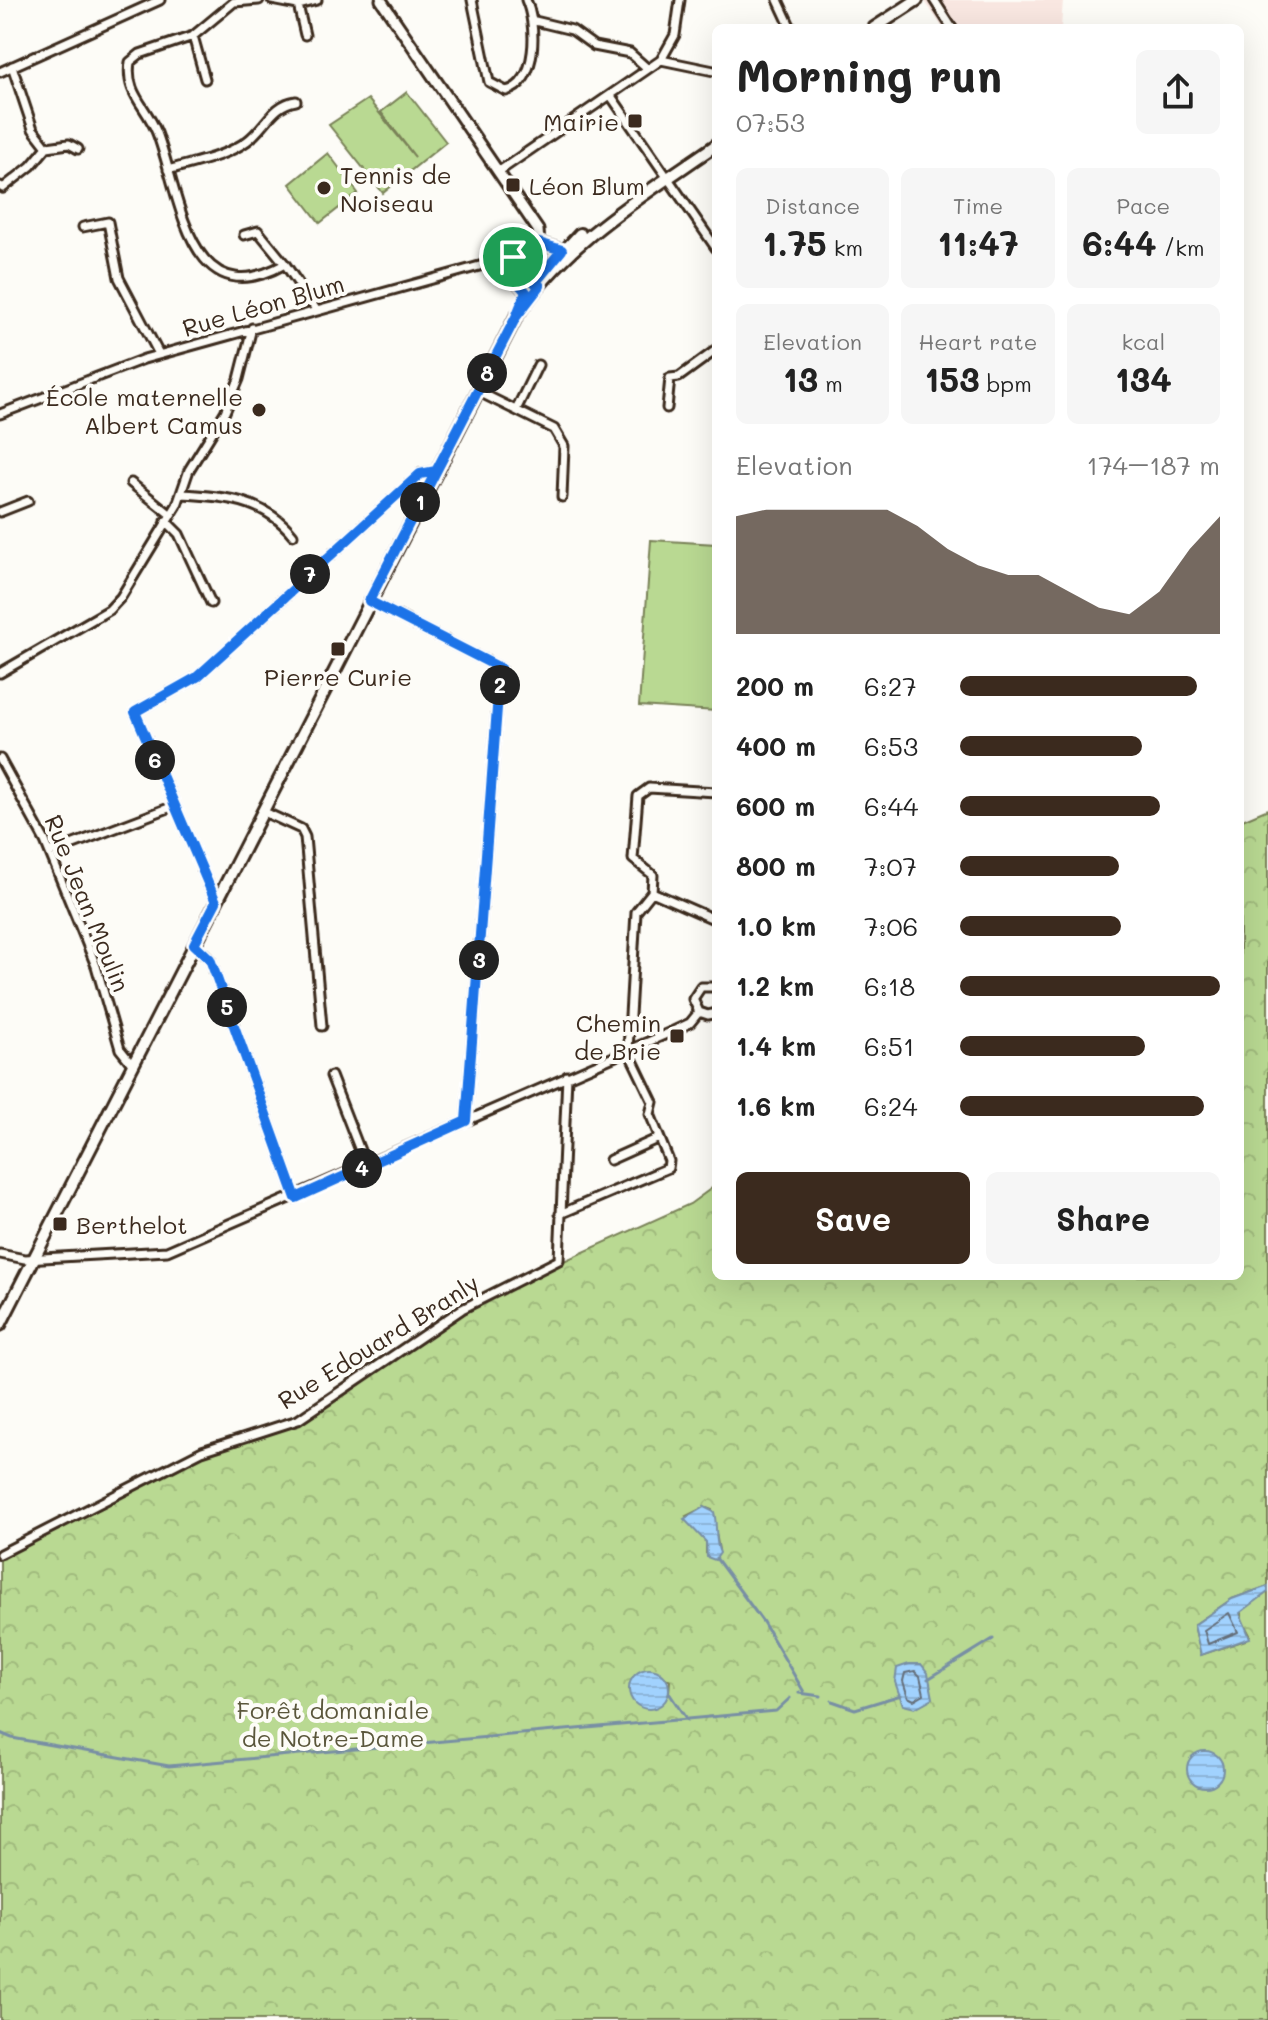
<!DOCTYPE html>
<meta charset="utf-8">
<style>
:root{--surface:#fff;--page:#f6f6f6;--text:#222;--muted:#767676;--accent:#3b2a1e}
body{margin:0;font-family:Mali,sans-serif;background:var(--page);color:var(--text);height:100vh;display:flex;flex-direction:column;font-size:30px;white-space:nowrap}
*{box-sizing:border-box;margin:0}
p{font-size:26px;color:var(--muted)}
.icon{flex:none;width:44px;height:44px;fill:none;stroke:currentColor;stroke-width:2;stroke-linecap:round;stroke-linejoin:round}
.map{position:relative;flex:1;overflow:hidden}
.side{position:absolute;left:712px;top:24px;width:532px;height:1256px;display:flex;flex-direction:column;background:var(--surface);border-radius:12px;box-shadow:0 8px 32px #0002}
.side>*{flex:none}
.pin{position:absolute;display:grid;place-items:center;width:68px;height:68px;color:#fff;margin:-34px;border:4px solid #fff;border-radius:50%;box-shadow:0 2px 8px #0007}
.km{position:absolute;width:40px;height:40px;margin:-20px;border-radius:50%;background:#222;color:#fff;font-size:22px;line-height:40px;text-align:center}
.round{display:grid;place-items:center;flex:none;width:84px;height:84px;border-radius:12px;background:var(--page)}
.headline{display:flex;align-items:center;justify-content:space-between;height:136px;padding:0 24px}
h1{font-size:44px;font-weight:800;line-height:60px}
.metrics{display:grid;grid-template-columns:repeat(3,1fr);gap:12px;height:136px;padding:8px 24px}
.metrics div{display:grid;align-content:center;border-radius:12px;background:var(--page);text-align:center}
.metrics b{font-size:34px;font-weight:800}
.metrics small{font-size:22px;font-weight:400}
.metrics p{font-size:22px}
.chart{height:224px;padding:16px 24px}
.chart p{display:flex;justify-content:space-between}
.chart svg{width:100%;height:144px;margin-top:8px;fill:var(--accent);opacity:.7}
.button{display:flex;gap:16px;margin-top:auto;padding:16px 24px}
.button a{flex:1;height:92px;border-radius:12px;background:var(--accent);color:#fff;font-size:32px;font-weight:800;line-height:92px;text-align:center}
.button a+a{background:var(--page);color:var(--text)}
ul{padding:0 24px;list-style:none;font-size:26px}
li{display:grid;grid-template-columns:128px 96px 1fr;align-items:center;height:60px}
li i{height:20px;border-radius:10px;background:var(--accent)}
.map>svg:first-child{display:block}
</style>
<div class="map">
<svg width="1268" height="2020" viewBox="0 0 1268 2020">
<defs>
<pattern id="forest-crowns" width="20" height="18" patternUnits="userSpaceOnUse" patternTransform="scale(2)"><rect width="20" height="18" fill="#b9d992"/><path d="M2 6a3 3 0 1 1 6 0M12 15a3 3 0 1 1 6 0" fill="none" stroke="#a0ba7d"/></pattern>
<pattern id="water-rules" width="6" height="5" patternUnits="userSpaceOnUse" patternTransform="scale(2)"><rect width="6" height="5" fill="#a1d2fe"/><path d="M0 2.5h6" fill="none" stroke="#8cb4d9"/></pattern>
</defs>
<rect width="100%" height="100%" fill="#fdfcf7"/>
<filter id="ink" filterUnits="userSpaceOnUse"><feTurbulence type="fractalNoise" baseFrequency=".0125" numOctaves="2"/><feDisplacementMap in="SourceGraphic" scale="16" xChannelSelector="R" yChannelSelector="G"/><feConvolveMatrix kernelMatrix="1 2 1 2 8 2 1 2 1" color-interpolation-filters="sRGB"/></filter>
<g filter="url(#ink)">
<path fill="#f9e7e1" d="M924 0H1063L1061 28H943Z"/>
<path fill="#b9d992" stroke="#7a8258" stroke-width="2" d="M407 92 446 142 383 193 329 125 368 99 415 157 381 112Z
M328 153 358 193 320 223 290 184Z
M651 540 716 544V711L639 706Z"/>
<path fill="url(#forest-crowns)" stroke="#7a8258" stroke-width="2" fill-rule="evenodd" d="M1268 809V1586L1232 1599 1194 1625 1201 1655 1246 1640 1250 1635 1242 1620V1610L1268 1592V2020H0V1556L202 1455 297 1423 460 1308 690 1204 716 1185V1276H1240V821ZM704 1507 712 1510 719 1550 706 1553V1542L686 1516ZM656 1671 670 1681 669 1693 629 1690 633 1677Z"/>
<path fill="url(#water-rules)" stroke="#788fa4" stroke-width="2" d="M704 1507 714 1512C718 1528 714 1540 720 1553L715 1560 707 1557 706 1542 684 1519Z
M1268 1586V1592L1240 1613 1250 1638 1201 1655 1194 1625 1232 1599Z
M909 1664H921L928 1673 933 1698 915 1708 903 1705 895 1682 897 1668Z
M629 1689a20 20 0 1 1 40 0a20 20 0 1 1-40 0Z
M1187 1769a18 18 0 1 1 36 0a18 18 0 1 1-36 0Z"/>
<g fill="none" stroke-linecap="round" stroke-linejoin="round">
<path stroke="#646d78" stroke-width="2" d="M1229 1613 1238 1632 1208 1644 1204 1630Z
M915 1671 920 1676 924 1694 914 1700 908 1697 903 1681 905 1673Z"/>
<path stroke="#788fa4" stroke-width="3" d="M716 1558 763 1622 804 1692
M928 1679 993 1639
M669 1693 687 1720
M799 1693 821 1696
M832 1701 855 1709 901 1695
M0 1733 12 1738 169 1766 776 1711 790 1698"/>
<g stroke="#3b2a1e" stroke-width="13">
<path id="minor" d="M259 0 234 2 193 36 140 54 130 62C125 94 146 105 157 133 181 196 188 318 285 264L317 311
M272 0 298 5 317 0
M472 0 489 82 506 91C538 84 537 24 526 0
M778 0 791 28
M934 0 952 28
M298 5 305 35
M535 21 572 30 594 46 630 53 648 69
M193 36 205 79
M661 60 714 71
M12 66 33 129 47 147
M0 72 160 0
M611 96 716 248
M168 170C195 162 225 157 247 141 265 128 273 104 296 101
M498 172 661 60 675 35 680 0
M0 186 3 188 31 166 47 147 69 144 78 149
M83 227 108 222 119 278 159 354
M244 235 258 231 285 264
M477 391 554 429 564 446 562 497
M667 408 670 378 679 377 716 350
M516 410 538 365
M0 414 144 359 483 265 513 257C523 266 523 277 536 284
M131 483 171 515
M181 494C223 496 264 499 293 535
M0 512 28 501
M166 521 179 534 211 603
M369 601 500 668 466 1121
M0 673 109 610 121 597 177 505 189 470 225 412 239 379 252 328
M0 759 45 841 96 966 120 1049 132 1064
M262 811 301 829 305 837 322 1026
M50 853 174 806
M652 892 716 920
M216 902 135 712 197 677 420 474 436 471
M194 944 210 959 296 1198
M716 987H701L693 999 699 1012 708 1015 716 1013
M331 1076 366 1166
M610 1160 659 1138
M560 1214 668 1168 669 1161 650 1114 653 1102 628 1050 636 912 652 892 653 875 633 859 638 796 649 788 716 792
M0 1254 25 1259 167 1251 671 1032 690 1023 699 1012
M0 1554 202 1451 298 1420 462 1309 559 1260 567 1076"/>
</g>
<g stroke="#3b2a1e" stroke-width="15">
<path id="tertiary" d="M381 0 538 230 539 243
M539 243 562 250
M526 292 513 277V257L529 252 539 243"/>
</g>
<g stroke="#3b2a1e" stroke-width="16">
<path id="secondary" d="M874 28 917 0
M531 287 580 234
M0 1325 516 317C565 241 644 195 716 145"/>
</g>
<use href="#minor" stroke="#fdfcf7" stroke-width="7"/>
<use href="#tertiary" stroke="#fdfcf7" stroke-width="9"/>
<use href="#secondary" stroke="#fdfcf7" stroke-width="10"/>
</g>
</g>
<g fill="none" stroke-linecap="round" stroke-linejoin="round" filter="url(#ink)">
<g stroke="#fff" stroke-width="16">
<path id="route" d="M513 257V277L526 292 516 317 369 601 500 668 466 1121 296 1198 210 959 194 944 216 902 135 712 197 677 420 474 436 471 516 317 540 286 535 283 562 250 539 243 529 252 513 257"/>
</g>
<use href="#route" stroke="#1a73e8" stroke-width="10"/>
</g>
<g fill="#3b2a1e" stroke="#fdfcf7" stroke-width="3">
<rect x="627" y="113" width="16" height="16" rx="4"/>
<rect x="505" y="177" width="16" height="16" rx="4"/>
<circle cx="324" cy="188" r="8"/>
<circle cx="259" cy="410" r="8"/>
<rect x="330" y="641" width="16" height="16" rx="4"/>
<rect x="669" y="1028" width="16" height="16" rx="4"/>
<rect x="52" y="1216" width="16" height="16" rx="4"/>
</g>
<g text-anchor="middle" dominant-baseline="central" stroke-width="8" stroke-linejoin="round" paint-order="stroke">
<g font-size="24" fill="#3b2a1e" stroke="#fdfcf7" text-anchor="end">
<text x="619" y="121">Mairie</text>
<text x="340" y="174" text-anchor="start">Tennis de<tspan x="340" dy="28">Noiseau</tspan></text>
<text x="529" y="185" text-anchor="start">Léon Blum</text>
<text x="243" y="396">École maternelle<tspan x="243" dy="28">Albert Camus</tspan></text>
<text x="338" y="676" text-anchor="middle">Pierre Curie</text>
<text x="661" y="1022">Chemin<tspan x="661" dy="28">de Brie</tspan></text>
<text x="76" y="1224" text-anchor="start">Berthelot</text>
</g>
<g font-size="24" fill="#3b2a1e" stroke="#fdfcf7">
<text transform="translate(263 305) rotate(-16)">Rue Léon Blum</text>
<text transform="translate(88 903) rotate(68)">Rue Jean Moulin</text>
<text transform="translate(378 1341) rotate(-32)">Rue Edouard Branly</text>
</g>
<g font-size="24" fill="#5a563b" stroke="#fdfcf7">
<text x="333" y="1709">Forêt domaniale<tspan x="333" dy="28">de Notre-Dame</tspan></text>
</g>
</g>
</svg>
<div class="pin" style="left:513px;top:257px;background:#1e9e55"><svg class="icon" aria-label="arrive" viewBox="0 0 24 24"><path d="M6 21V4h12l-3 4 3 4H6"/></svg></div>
<b class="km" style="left:420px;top:502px">1</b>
<b class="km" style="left:500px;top:685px">2</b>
<b class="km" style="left:479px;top:960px">3</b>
<b class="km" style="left:362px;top:1168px">4</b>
<b class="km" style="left:227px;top:1007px">5</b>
<b class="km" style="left:155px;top:760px">6</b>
<b class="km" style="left:310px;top:574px">7</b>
<b class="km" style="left:487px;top:373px">8</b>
<section class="side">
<div class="headline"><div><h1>Morning run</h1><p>07:53</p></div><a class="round"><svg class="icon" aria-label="share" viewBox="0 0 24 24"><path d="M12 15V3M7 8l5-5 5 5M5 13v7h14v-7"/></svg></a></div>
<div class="metrics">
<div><p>Distance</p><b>1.75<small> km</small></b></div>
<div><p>Time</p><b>11:47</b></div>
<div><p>Pace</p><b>6:44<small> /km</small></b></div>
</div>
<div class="metrics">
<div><p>Elevation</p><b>13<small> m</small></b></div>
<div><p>Heart rate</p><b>153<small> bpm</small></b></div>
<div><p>kcal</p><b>134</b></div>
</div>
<div class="chart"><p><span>Elevation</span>174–187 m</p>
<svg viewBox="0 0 160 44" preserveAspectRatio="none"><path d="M0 44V8L10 6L20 6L30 6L40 6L50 6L60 11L70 18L80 23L90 26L100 26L110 31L120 36L130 38L140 31L150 18L160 8V44z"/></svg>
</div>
<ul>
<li><b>200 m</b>6:27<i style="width:91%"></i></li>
<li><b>400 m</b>6:53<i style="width:70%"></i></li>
<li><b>600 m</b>6:44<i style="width:77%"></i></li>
<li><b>800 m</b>7:07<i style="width:61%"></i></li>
<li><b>1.0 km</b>7:06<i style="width:62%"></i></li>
<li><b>1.2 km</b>6:18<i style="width:100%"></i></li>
<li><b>1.4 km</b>6:51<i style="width:71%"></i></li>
<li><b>1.6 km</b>6:24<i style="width:94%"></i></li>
</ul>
<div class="button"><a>Save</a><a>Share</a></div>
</section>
</div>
